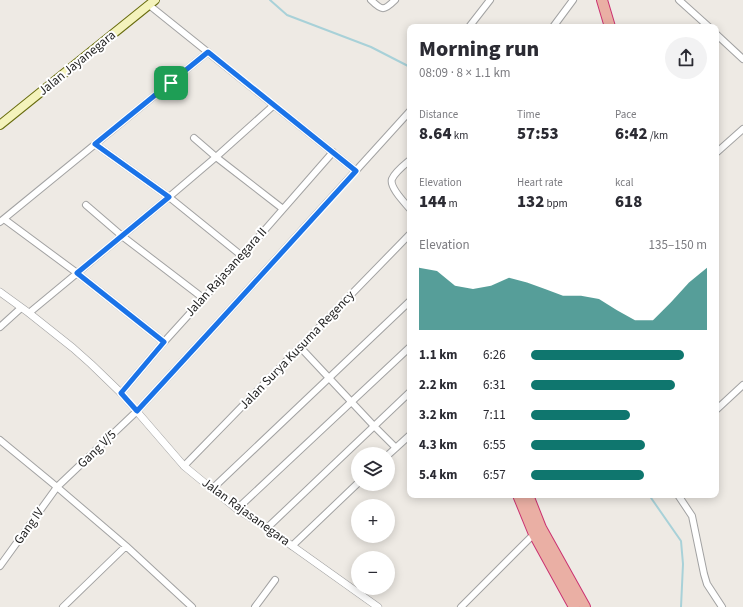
<!DOCTYPE html>
<meta charset="utf-8">
<style>
:root{--surface:#fff;--page:#f2f2f3;--text:#2b2b33;--muted:#7c7c81;--accent:#0f766e}
body{margin:0;font-family:"Source Sans 3",sans-serif;background:var(--page);color:var(--text);height:100vh;display:flex;flex-direction:column;font-size:15px;white-space:nowrap}
*{box-sizing:border-box;margin:0}
p{font-size:13px;color:var(--muted)}
.icon{flex:none;width:22px;height:22px;fill:none;stroke:currentColor;stroke-width:2;stroke-linecap:round;stroke-linejoin:round}
.map{position:relative;flex:1;overflow:hidden}
.sheet{position:absolute;left:407px;top:24px;width:312px;height:474px;display:flex;flex-direction:column;background:var(--surface);border-radius:8px;box-shadow:0 2px 10px #0003}
.sheet>*{flex:none}
.fabs{position:absolute;left:351px;top:447px;display:grid;gap:8px}
.fabs a{display:grid;place-items:center;width:44px;height:44px;border-radius:50%;background:var(--surface);box-shadow:0 2px 10px #0003;font-size:20px}
.pin{position:absolute;display:grid;place-items:center;width:34px;height:34px;color:#fff;margin:-17px;border-radius:8px;box-shadow:0 2px 6px #0006}
.round{display:grid;place-items:center;flex:none;width:42px;height:42px;border-radius:21px;background:var(--page)}
.headline{display:flex;align-items:center;justify-content:space-between;height:68px;padding:0 12px}
h1{font-size:22px;font-weight:800;line-height:30px}
.stats{display:grid;grid-template-columns:repeat(3,1fr);gap:6px;height:68px;padding:4px 12px}
.stats div{display:grid;align-content:center}
.stats b{font-size:17px;font-weight:800}
.stats small{font-size:11px;font-weight:400}
.stats p{font-size:11px}
.chart{height:112px;padding:8px 12px}
.chart p{display:flex;justify-content:space-between}
.chart svg{width:100%;height:72px;margin-top:4px;fill:var(--accent);opacity:.7}
ul{padding:0 12px;list-style:none;font-size:13px}
li{display:grid;grid-template-columns:64px 48px 1fr;align-items:center;height:30px}
li i{height:10px;border-radius:5px;background:var(--accent)}
.map>svg:first-child{display:block}
</style>
<div class="map">
<svg width="743" height="607" viewBox="0 0 743 607">
<rect width="100%" height="100%" fill="#eeeae4"/>
<g fill="none" stroke-linecap="round" stroke-linejoin="round">
<path stroke="#a8d1d8" stroke-width="2" d="M270 0 287 15 371 47 410 67
M649 495 681 541 683 564 681 607"/>
<g stroke="#a2a2a2" stroke-width="8">
<path id="minor" d="M371 0C382 11 384 11 395 0
M679 0 709 27
M149 5 356 171
M469 27 490 0
M553 27 573 0
M716 34 743 59
M194 138 216 157 283 209
M95 144 169 197 242 256
M716 153 743 129
M410 160C404 165 395 172 392 179 389 187 405 203 410 209
M86 205 122 236 203 298
M4 219 77 273 164 342
M0 222 208 52
M29 313 169 197 216 157 274 105
M0 327 21 308
M300 347 374 426 396 448
M121 393 164 342 242 256 333 152
M716 410 743 385
M0 440 57 487 126 546 63 607
M388 455 410 435
M184 466 410 234
M212 489 410 301
M678 495 692 516 704 574 707 584 722 607
M237 509 410 347
M267 528 410 392
M126 546 192 607
M292 546 358 483
M0 566 57 487 137 411 215 326 410 111
M255 607 275 580
M461 607 534 534"/>
</g>
<g stroke="#a2a2a2" stroke-width="8">
<path id="tertiary" d="M0 292 29 313 73 348 91 364 121 393 184 466 212 489 237 509 267 528 378 607"/>
</g>
<g stroke="#686c0e" stroke-width="10">
<path id="secondary" d="M0 125 155 0"/>
</g>
<g stroke="#cb3271" stroke-width="12">
<path id="trunk" d="M602 0 610 27
M518 495 534 534 574 607
M528 495 541 528 585 607"/>
</g>
<use href="#minor" stroke="#fff" stroke-width="6"/>
<use href="#tertiary" stroke="#fff" stroke-width="7"/>
<use href="#secondary" stroke="#f4f3bc" stroke-width="8"/>
<use href="#trunk" stroke="#eaafa4" stroke-width="10"/>
</g>
<g fill="none" stroke-linecap="round" stroke-linejoin="round">
<g stroke="#fff" stroke-width="8">
<path id="route" d="M208 52 356 171 215 326 137 411 121 393 164 342 77 273 169 197 95 144Z"/>
</g>
<use href="#route" stroke="#1a73e8" stroke-width="5"/>
</g>
<g text-anchor="middle" dominant-baseline="central" stroke-width="4" stroke-linejoin="round" paint-order="stroke">
<g font-size="13" fill="#1e1e1e" stroke="#fff">
<text transform="translate(77 63) rotate(-39)">Jalan Jayanegara</text>
<text transform="translate(226 272) rotate(-48)">Jalan Rajasanegara II</text>
<text transform="translate(297 350) rotate(-46)">Jalan Surya Kusuma Regency</text>
<text transform="translate(97 449) rotate(-44)">Gang V/5</text>
<text transform="translate(246 512) rotate(36)">Jalan Rajasanegara</text>
<text transform="translate(29 526) rotate(-54)">Gang IV</text>
</g>
</g>
</svg>
<div class="fabs">
<a><svg class="icon" aria-label="layers" viewBox="0 0 24 24"><path d="M12 4l9 5-9 5-9-5zM3 14l9 5 9-5"/></svg></a>
<a>+</a>
<a>−</a>
</div>
<div class="pin" style="left:171px;top:83px;background:#1e9e55"><svg class="icon" aria-label="arrive" viewBox="0 0 24 24"><path d="M6 21V4h12l-3 4 3 4H6"/></svg></div>
<section class="sheet">
<div class="headline"><div><h1>Morning run</h1><p>08:09 · 8 × 1.1 km</p></div><a class="round"><svg class="icon" aria-label="share" viewBox="0 0 24 24"><path d="M12 15V3M7 8l5-5 5 5M5 13v7h14v-7"/></svg></a></div>
<div class="stats">
<div><p>Distance</p><b>8.64<small> km</small></b></div>
<div><p>Time</p><b>57:53</b></div>
<div><p>Pace</p><b>6:42<small> /km</small></b></div>
</div>
<div class="stats">
<div><p>Elevation</p><b>144<small> m</small></b></div>
<div><p>Heart rate</p><b>132<small> bpm</small></b></div>
<div><p>kcal</p><b>618</b></div>
</div>
<div class="chart"><p><span>Elevation</span>135–150 m</p>
<svg viewBox="0 0 160 44" preserveAspectRatio="none"><path d="M0 44V6L10 8L20 17L30 19L40 17L50 12L60 15L70 19L80 23L90 23L100 25L110 32L120 38L130 38L140 27L150 15L160 6V44z"/></svg>
</div>
<ul>
<li><b>1.1 km</b>6:26<i style="width:87%"></i></li>
<li><b>2.2 km</b>6:31<i style="width:82%"></i></li>
<li><b>3.2 km</b>7:11<i style="width:56%"></i></li>
<li><b>4.3 km</b>6:55<i style="width:65%"></i></li>
<li><b>5.4 km</b>6:57<i style="width:64%"></i></li>
</ul>
</section>
</div>
